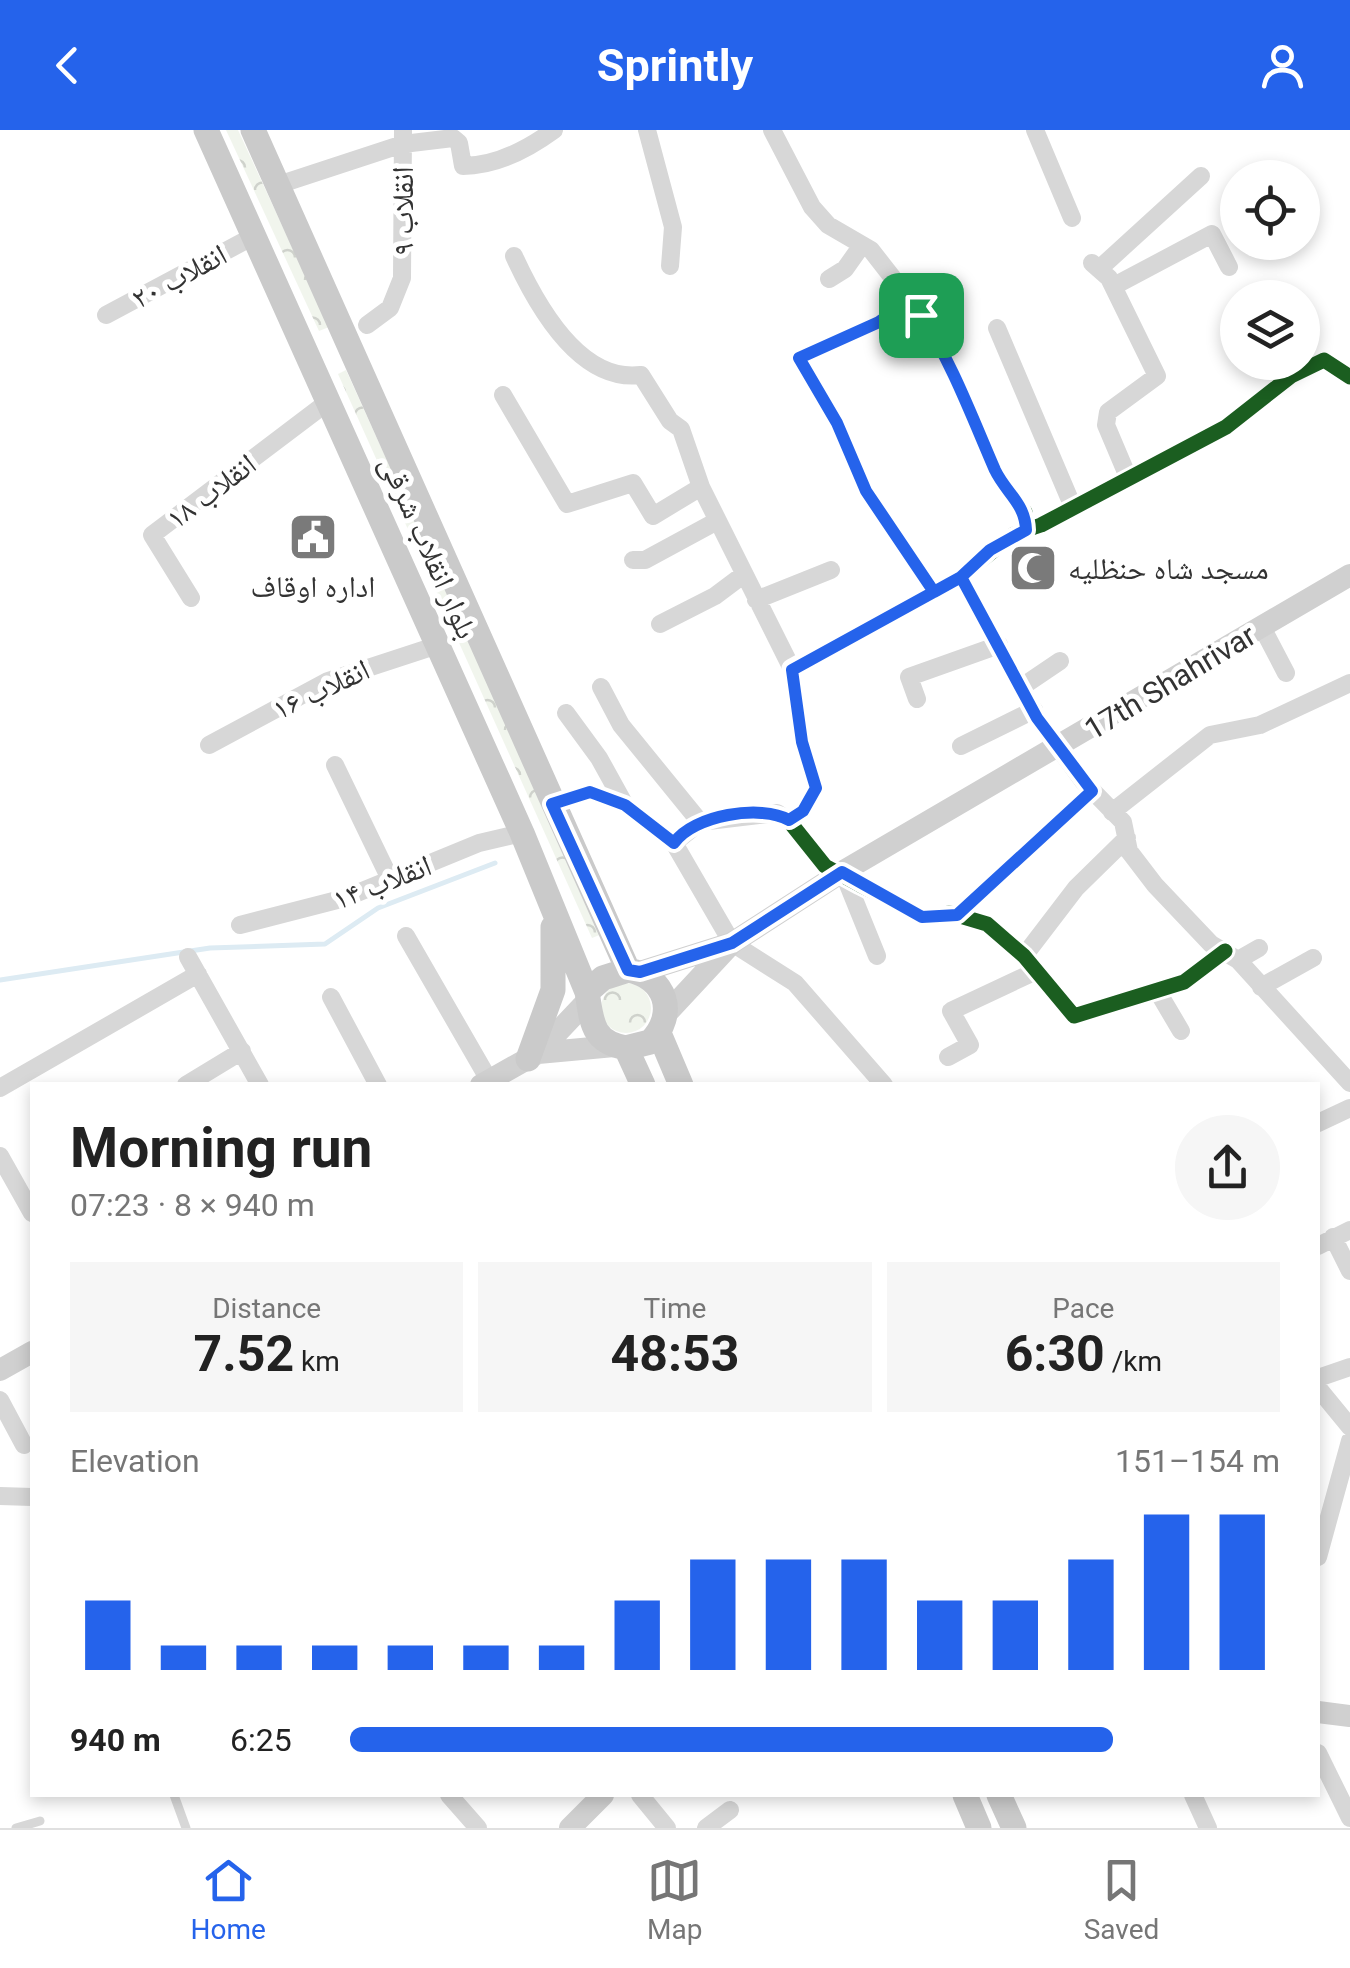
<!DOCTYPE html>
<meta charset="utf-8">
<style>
:root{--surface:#fff;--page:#f6f6f6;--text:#222;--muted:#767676;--line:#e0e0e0;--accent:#2563eb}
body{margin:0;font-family:Roboto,"Noto Naskh Arabic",sans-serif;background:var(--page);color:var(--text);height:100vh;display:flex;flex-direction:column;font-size:38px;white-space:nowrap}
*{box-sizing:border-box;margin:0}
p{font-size:32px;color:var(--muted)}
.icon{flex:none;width:55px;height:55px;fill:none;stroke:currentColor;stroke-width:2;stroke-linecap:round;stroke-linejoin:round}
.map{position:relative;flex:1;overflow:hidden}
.drawer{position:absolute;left:30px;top:952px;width:1290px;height:715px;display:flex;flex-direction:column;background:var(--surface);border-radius:0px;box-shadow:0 5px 15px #0003}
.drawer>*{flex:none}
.buttons{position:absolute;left:1220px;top:30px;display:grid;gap:20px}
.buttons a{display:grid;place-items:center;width:100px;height:100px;border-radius:50%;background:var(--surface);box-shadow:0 5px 15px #0003;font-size:50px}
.pin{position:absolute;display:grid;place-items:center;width:85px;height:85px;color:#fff;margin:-42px;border-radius:20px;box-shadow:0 5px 15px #0006}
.round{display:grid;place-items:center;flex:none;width:105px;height:105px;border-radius:52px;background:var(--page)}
.headline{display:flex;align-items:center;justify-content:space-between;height:170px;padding:0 40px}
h1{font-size:55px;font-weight:700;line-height:75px}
.figures{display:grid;grid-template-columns:repeat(3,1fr);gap:15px;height:170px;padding:10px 40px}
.figures div{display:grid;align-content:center;border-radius:0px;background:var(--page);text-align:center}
.figures b{font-size:50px;font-weight:700}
.figures small{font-size:28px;font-weight:400}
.figures p{font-size:28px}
.chart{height:280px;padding:20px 40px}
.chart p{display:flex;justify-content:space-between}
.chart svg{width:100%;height:180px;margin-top:10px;stroke:var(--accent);stroke-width:6}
ul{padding:0 40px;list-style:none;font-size:32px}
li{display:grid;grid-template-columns:160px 120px 1fr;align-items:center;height:75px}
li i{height:25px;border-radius:12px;background:var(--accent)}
header{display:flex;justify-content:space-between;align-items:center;height:130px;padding:0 40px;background:var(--accent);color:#fff;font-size:45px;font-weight:700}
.menu{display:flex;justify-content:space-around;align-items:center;height:140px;border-top:2px solid var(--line);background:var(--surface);font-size:28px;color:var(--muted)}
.menu a{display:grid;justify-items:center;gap:5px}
.menu .active{color:var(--accent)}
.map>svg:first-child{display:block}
</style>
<header><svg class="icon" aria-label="back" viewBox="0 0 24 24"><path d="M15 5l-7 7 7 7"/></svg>Sprintly<svg class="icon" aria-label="person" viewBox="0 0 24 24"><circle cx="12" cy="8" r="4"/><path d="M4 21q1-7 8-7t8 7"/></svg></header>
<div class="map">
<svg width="1350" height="1698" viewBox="0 0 1350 1698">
<defs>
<pattern id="park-crowns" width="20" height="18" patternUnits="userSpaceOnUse" patternTransform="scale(2.5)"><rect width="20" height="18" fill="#f1f5ed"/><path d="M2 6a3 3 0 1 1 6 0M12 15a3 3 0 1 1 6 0" fill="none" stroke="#cfd2cc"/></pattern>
</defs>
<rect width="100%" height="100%" fill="#fff"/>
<path fill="url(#park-crowns)" d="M226 0H238L329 197 319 201Z
M346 240 602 804 592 808 338 244Z
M601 878a25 25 0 1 1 50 0a25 25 0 1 1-50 0Z"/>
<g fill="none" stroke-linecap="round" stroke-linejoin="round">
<path stroke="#ddebf3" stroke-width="5" d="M0 850 210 818 325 814 378 778 495 733"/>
<path stroke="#d7d7d7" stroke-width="9" d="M174 1665 186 1698
M16 1698 40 1691"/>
<path stroke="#d7d7d7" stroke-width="18" d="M647 0 673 97 670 136
M772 0 812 77 828 95 871 120 910 170
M1035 0 1072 88
M278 55 403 14 453 8 459 13 463 36C496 36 528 19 554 0
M514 126C536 174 579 253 641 245L670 291 681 299 701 357 792 539
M1092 133 1109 148 1157 246 1108 282 1106 295 1128 347
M1099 139 1201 46
M829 149 845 139 862 115
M1114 156 1212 104 1229 137
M106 185 252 107
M367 195 390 178 402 148 403 0
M997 198 1073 377
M503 265 567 374 633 353 653 386 701 357
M633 430H645L717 391
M961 447 1037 588 1083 651 1123 692 1129 721 1155 755 1211 814 1238 830 1350 953
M934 462 866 361 837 293 799 228 879 192 910 170 938 211 997 345 1025 382 1026 400
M191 468 152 405 329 271
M756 470 831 440
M660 494 715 466 743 445
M1262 497 1286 543
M1023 556 1060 531
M601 557 621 595 700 692 777 683 789 691
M917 569 909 547 999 515
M566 583 599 628 625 675
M209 615 328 551 438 515
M961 616 1034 580
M335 635 390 749
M553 674 590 662 625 675 674 713
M1112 682 1210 605 1260 595 1350 553
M700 692 674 713 732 813 795 853 884 955
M845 747 877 826
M957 785 1092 661
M240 795 345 768 479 713 522 703
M406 806 489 950
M1225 821 1184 852 1074 886 1024 826 987 794 950 783 923 787 860 755 825 736 789 691 803 681 816 658 802 611 792 539 961 447 1014 404 1041 395 1226 297 1291 246 1324 230 1350 247
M1024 826 1076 758 1127 708
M188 827 260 955
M1238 830 1259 818
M1261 857 1313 828
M1158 862 1181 901
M331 867 378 955
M948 927 970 915 951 881 1036 841
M186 955 242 921
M0 958 198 844
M1318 993 1350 978
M0 1026 32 1083
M1333 1107 1350 1141
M1318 1116 1350 1100
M1318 1248 1350 1237
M1318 1258 1350 1297
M0 1270 24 1315
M0 1366 32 1367
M1318 1427 1350 1311
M1318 1623 1350 1688
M449 1665 478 1698
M640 1665 667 1698
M1193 1665 1208 1698
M706 1698 730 1680"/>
<path stroke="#d0d0d0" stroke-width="22" d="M732 813 842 742 1350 445
M640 842 732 813 666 884
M589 869 538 923 614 916
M481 955 538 923
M0 1240 32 1222
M1318 1582 1350 1586
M570 1698 603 1665"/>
<path stroke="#cacaca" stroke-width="25" d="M206 0 522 703 587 862
M253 0 628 840
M628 840C666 847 678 884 650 912L626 918C591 912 592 891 587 862L603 848Z
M659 903 681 955
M626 918 643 955
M528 929 553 860V797
M965 1665 979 1698
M999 1665 1014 1698"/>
<g stroke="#fff" stroke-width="21">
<path id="cycleway" d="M934 462 866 361 837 293 799 228 879 192 910 170 938 211 997 345 1025 382 1026 400
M1225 821 1184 852 1074 886 1024 826 987 794 950 783 923 787 860 755 825 736 789 691 803 681 816 658 802 611 792 539 961 447 1014 404 1041 395 1226 297 1291 246 1324 230 1350 247"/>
</g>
<use href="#cycleway" stroke="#1b5e20" stroke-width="15"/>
</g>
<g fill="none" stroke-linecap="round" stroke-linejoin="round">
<g stroke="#fff" stroke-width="20">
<path id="route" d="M921 185C952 233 972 287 995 340 1006 363 1025 373 1026 400L990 420 961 447 792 540 802 612 816 658 803 681 789 690C761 674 693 685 674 713L625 675 590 662 552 674 628 840 640 842 732 813 842 742 922 787 957 785 1092 661 1037 588 961 447 934 462 866 361 837 293 799 228 879 192 910 170 921 185"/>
</g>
<use href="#route" stroke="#2563eb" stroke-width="12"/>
</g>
<defs>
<g id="civic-square" transform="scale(2.5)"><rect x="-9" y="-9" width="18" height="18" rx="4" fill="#7a7a7a" stroke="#fff"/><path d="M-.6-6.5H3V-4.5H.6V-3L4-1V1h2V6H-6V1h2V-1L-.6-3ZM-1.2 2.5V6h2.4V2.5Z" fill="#fff"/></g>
<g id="mosque-square" transform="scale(2.5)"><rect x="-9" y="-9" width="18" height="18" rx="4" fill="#7a7a7a" stroke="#fff"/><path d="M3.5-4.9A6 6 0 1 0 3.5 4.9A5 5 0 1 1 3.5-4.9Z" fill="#fff"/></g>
</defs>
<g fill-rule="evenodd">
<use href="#civic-square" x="313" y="407"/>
<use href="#mosque-square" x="1033" y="438"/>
</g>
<g text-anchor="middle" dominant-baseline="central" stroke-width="10" stroke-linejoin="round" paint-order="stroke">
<g font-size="30" fill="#333" stroke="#fff">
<text transform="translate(402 81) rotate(-90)">انقلاب ۹</text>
<text transform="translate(179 146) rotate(-28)">انقلاب ۲۰</text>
<text transform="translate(211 361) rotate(-37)">انقلاب ۱۸</text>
<text transform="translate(429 417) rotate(66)">بلوار انقلاب شرقی</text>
<text transform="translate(1170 552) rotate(-31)">17th Shahrivar</text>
<text transform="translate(321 559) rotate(-25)">انقلاب ۱۶</text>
<text transform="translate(382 752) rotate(-21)">انقلاب ۱۴</text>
</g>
<g font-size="30" fill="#333" stroke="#fff" text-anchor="start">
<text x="1068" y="438">مسجد شاه حنظلیه</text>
<text x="313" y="456" text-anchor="middle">اداره اوقاف</text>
</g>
</g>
</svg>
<div class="buttons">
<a><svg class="icon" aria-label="locate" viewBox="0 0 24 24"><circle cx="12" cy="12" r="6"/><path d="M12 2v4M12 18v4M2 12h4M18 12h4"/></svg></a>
<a><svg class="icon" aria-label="layers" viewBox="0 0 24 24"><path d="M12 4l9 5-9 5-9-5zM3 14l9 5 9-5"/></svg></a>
</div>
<div class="pin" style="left:921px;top:185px;background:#1e9e55"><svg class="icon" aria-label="arrive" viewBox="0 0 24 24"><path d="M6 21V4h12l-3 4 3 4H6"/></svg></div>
<section class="drawer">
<div class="headline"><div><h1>Morning run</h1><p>07:23 · 8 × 940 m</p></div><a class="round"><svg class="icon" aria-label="share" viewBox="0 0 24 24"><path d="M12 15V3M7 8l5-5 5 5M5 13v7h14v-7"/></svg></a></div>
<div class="figures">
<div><p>Distance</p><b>7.52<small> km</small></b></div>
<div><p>Time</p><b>48:53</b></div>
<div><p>Pace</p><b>6:30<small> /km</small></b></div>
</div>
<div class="chart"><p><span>Elevation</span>151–154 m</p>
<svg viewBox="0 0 160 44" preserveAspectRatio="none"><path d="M5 44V27M15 44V38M25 44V38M35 44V38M45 44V38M55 44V38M65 44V38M75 44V27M85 44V17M95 44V17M105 44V17M115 44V27M125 44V27M135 44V17M145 44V6M155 44V6"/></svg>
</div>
<ul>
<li><b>940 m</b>6:25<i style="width:82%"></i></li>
</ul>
</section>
</div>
<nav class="menu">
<a class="active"><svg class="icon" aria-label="home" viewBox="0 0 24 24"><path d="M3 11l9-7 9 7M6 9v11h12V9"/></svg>Home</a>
<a><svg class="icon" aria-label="map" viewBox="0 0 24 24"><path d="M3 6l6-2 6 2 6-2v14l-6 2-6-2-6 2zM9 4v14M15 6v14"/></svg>Map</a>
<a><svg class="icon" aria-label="saved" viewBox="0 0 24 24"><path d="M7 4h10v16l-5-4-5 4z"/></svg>Saved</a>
</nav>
